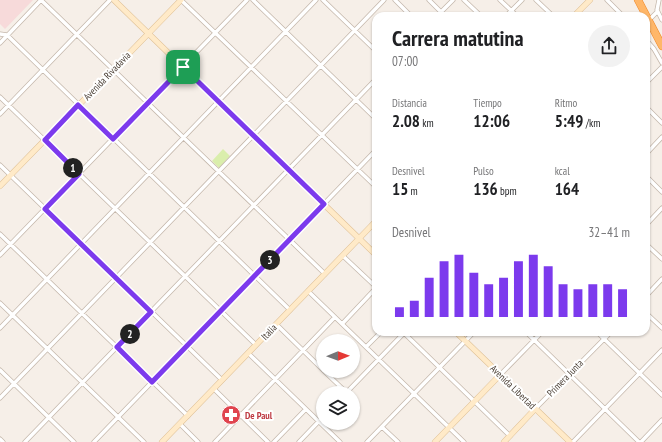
<!DOCTYPE html>
<html lang="es">
<meta charset="utf-8">
<style>
:root{--surface:#fff;--page:#f2f2f2;--text:#202124;--muted:#757577;--accent:#7c3aed}
body{margin:0;font-family:"PT Sans Narrow",sans-serif;background:var(--page);color:var(--text);height:100vh;display:flex;flex-direction:column;font-size:15px;white-space:nowrap}
*{box-sizing:border-box;margin:0}
p{font-size:13px;color:var(--muted)}
.icon{flex:none;width:22px;height:22px;fill:none;stroke:currentColor;stroke-width:2;stroke-linecap:round;stroke-linejoin:round}
.map{position:relative;flex:1;overflow:hidden}
.sheet{position:absolute;left:372px;top:12px;width:278px;height:324px;display:flex;flex-direction:column;background:var(--surface);border-radius:12px;box-shadow:0 1px 3px #0004}
.sheet>*{flex:none}
.needle{width:26px;rotate:89deg}
.controls{position:absolute;left:316px;top:334px;display:grid;gap:8px}
.controls a{display:grid;place-items:center;width:44px;height:44px;border-radius:50%;background:var(--surface);box-shadow:0 1px 3px #0004;font-size:20px}
.pin{position:absolute;display:grid;place-items:center;width:34px;height:34px;color:#fff;margin:-17px;border-radius:8px;box-shadow:0 2px 6px #0006}
.km{position:absolute;width:20px;height:20px;margin:-10px;border-radius:50%;background:#222;color:#fff;font-size:11px;line-height:20px;text-align:center}
.round{display:grid;place-items:center;flex:none;width:42px;height:42px;border-radius:21px;background:var(--page)}
.overview{display:flex;align-items:center;justify-content:space-between;height:68px;padding:0 20px}
h1{font-size:22px;font-weight:700;line-height:30px}
.stats{display:grid;grid-template-columns:repeat(3,1fr);gap:6px;height:68px;padding:4px 20px}
.stats div{display:grid;align-content:center}
.stats b{font-size:17px;font-weight:700}
.stats small{font-size:11px;font-weight:400}
.stats p{font-size:11px}
.chart{height:112px;padding:8px 20px}
.chart p{display:flex;justify-content:space-between}
.chart svg{width:100%;height:72px;margin-top:4px;stroke:var(--accent);stroke-width:6}
.map>svg:first-child{display:block}
</style>
<div class="map">
<svg width="662" height="442" viewBox="0 0 662 442">
<rect width="100%" height="100%" fill="#f6efe8"/>
<path fill="#f7dada" d="M0 0H33L5 29 0 24Z"/>
<path fill="#daeeac" d="M223 149 230 156 219 168 212 161Z"/>
<g fill="none" stroke-linecap="round" stroke-linejoin="round">
<g stroke="#c5b8ac" stroke-width="5">
<path id="street" d="M181 0 376 187
M253 0 376 119
M323 0 376 51
M395 0 411 16
M429 0 445 16
M464 0 481 16
M500 0 517 16
M536 0 553 16
M607 0 623 16
M659 0 657 10 662 20
M437 16 453 0
M506 16 522 0
M649 20 657 12
M0 34 7 35 290 310
M646 40 654 49 662 63
M0 43 41 0 325 274
M646 83 662 67
M0 97 256 345
M646 107 662 123
M0 114 110 0
M646 154 662 137
M0 165 222 380
M646 176 662 192
M646 225 662 208
M0 234 188 416
M646 244 662 259
M0 255 247 0
M343 256 376 287
M308 291 464 442
M646 296 662 279
M0 303 144 442
M646 313 662 328
M276 324 323 370
M342 324 376 288
M0 328 316 0
M403 332 510 436
M526 332 639 442
M597 332 662 395
M366 347 381 332
M248 353 340 442
M0 370 74 442
M324 371 347 393
M500 375 542 332
M214 389 268 442
M346 393 405 332
M0 398 384 0
M535 409 611 332
M180 424 198 442
M382 427 398 442
M0 439 3 442
M25 442 376 79
M94 442 376 150
M215 442 335 317
M274 442 306 409
M299 442 323 417
M367 442 474 332
M573 442 662 350
M641 442 662 420"/>
</g>
<g stroke="#debf94" stroke-width="6">
<path id="secondary" d="M114 0 376 255
M574 16 590 0
M0 186 181 0
M456 332 570 442
M162 442 376 221
M435 442 500 375
M504 442 535 409"/>
</g>
<g stroke="#ef8828" stroke-width="8">
<path id="highway" d="M638 0 662 46"/>
</g>
<use href="#street" stroke="#fff" stroke-width="3.5"/>
<use href="#secondary" stroke="#ffeac8" stroke-width="5"/>
<use href="#highway" stroke="#ffb769" stroke-width="7"/>
</g>
<g fill="none" stroke-linecap="round" stroke-linejoin="round">
<g stroke="#fff" stroke-width="8">
<path id="route" d="M183 67 324 204 152 382 117 347 151 312 45 209 79 174 45 140 78 105 113 139Z"/>
</g>
<use href="#route" stroke="#7c3aed" stroke-width="5"/>
</g>
<defs>
<g id="pharmacy-disc" transform="scale(1)"><circle r="9.5" fill="#e0444e" stroke="#fff"/><path d="M-2-6h4v4h4v4h-4v4h-4v-4h-4v-4h4Z" fill="#fff"/></g>
</defs>
<g fill-rule="evenodd">
<use href="#pharmacy-disc" x="231" y="415"/>
</g>
<g text-anchor="middle" dominant-baseline="central" stroke-width="4" stroke-linejoin="round" paint-order="stroke">
<g font-size="10" fill="#4a3f35" stroke="#fff">
<text transform="translate(107 76) rotate(-46)">Avenida Rivadavia</text>
<text transform="translate(269 332) rotate(-46)">Italia</text>
<text transform="translate(565 378) rotate(-46)">Primera Junta</text>
<text transform="translate(513 387) rotate(44)">Avenida Libertad</text>
</g>
<g font-size="10" font-weight="bold" fill="#be3a42" stroke="#fff" text-anchor="start">
<text x="245" y="415">De Paul</text>
</g>
</g>
</svg>
<div class="controls">
<a><svg class="needle" viewBox="-14 -14 28 28"><path d="M0-13l5 13h-10z" fill="#e53935"/><path d="M0 13l5-13h-10z" fill="#757577"/></svg></a>
<a><svg class="icon" aria-label="layers" viewBox="0 0 24 24"><path d="M12 4l9 5-9 5-9-5zM3 14l9 5 9-5"/></svg></a>
</div>
<div class="pin" style="left:183px;top:67px;background:#1e9e55"><svg class="icon" aria-label="arrive" viewBox="0 0 24 24"><path d="M6 21V4h12l-3 4 3 4H6"/></svg></div>
<b class="km" style="left:73px;top:168px">1</b>
<b class="km" style="left:130px;top:334px">2</b>
<b class="km" style="left:270px;top:260px">3</b>
<section class="sheet">
<div class="overview"><div><h1>Carrera matutina</h1><p>07:00</p></div><a class="round"><svg class="icon" aria-label="share" viewBox="0 0 24 24"><path d="M12 15V3M7 8l5-5 5 5M5 13v7h14v-7"/></svg></a></div>
<div class="stats">
<div><p>Distancia</p><b>2.08<small> km</small></b></div>
<div><p>Tiempo</p><b>12:06</b></div>
<div><p>Ritmo</p><b>5:49<small> /km</small></b></div>
</div>
<div class="stats">
<div><p>Desnivel</p><b>15<small> m</small></b></div>
<div><p>Pulso</p><b>136<small> bpm</small></b></div>
<div><p>kcal</p><b>164</b></div>
</div>
<div class="chart"><p><span>Desnivel</span>32–41 m</p>
<svg viewBox="0 0 160 44" preserveAspectRatio="none"><path d="M5 44V38M15 44V34M25 44V20M35 44V10M45 44V6M55 44V17M65 44V24M75 44V20M85 44V10M95 44V6M105 44V13M115 44V24M125 44V27M135 44V24M145 44V24M155 44V27"/></svg>
</div>
</section>
</div>
